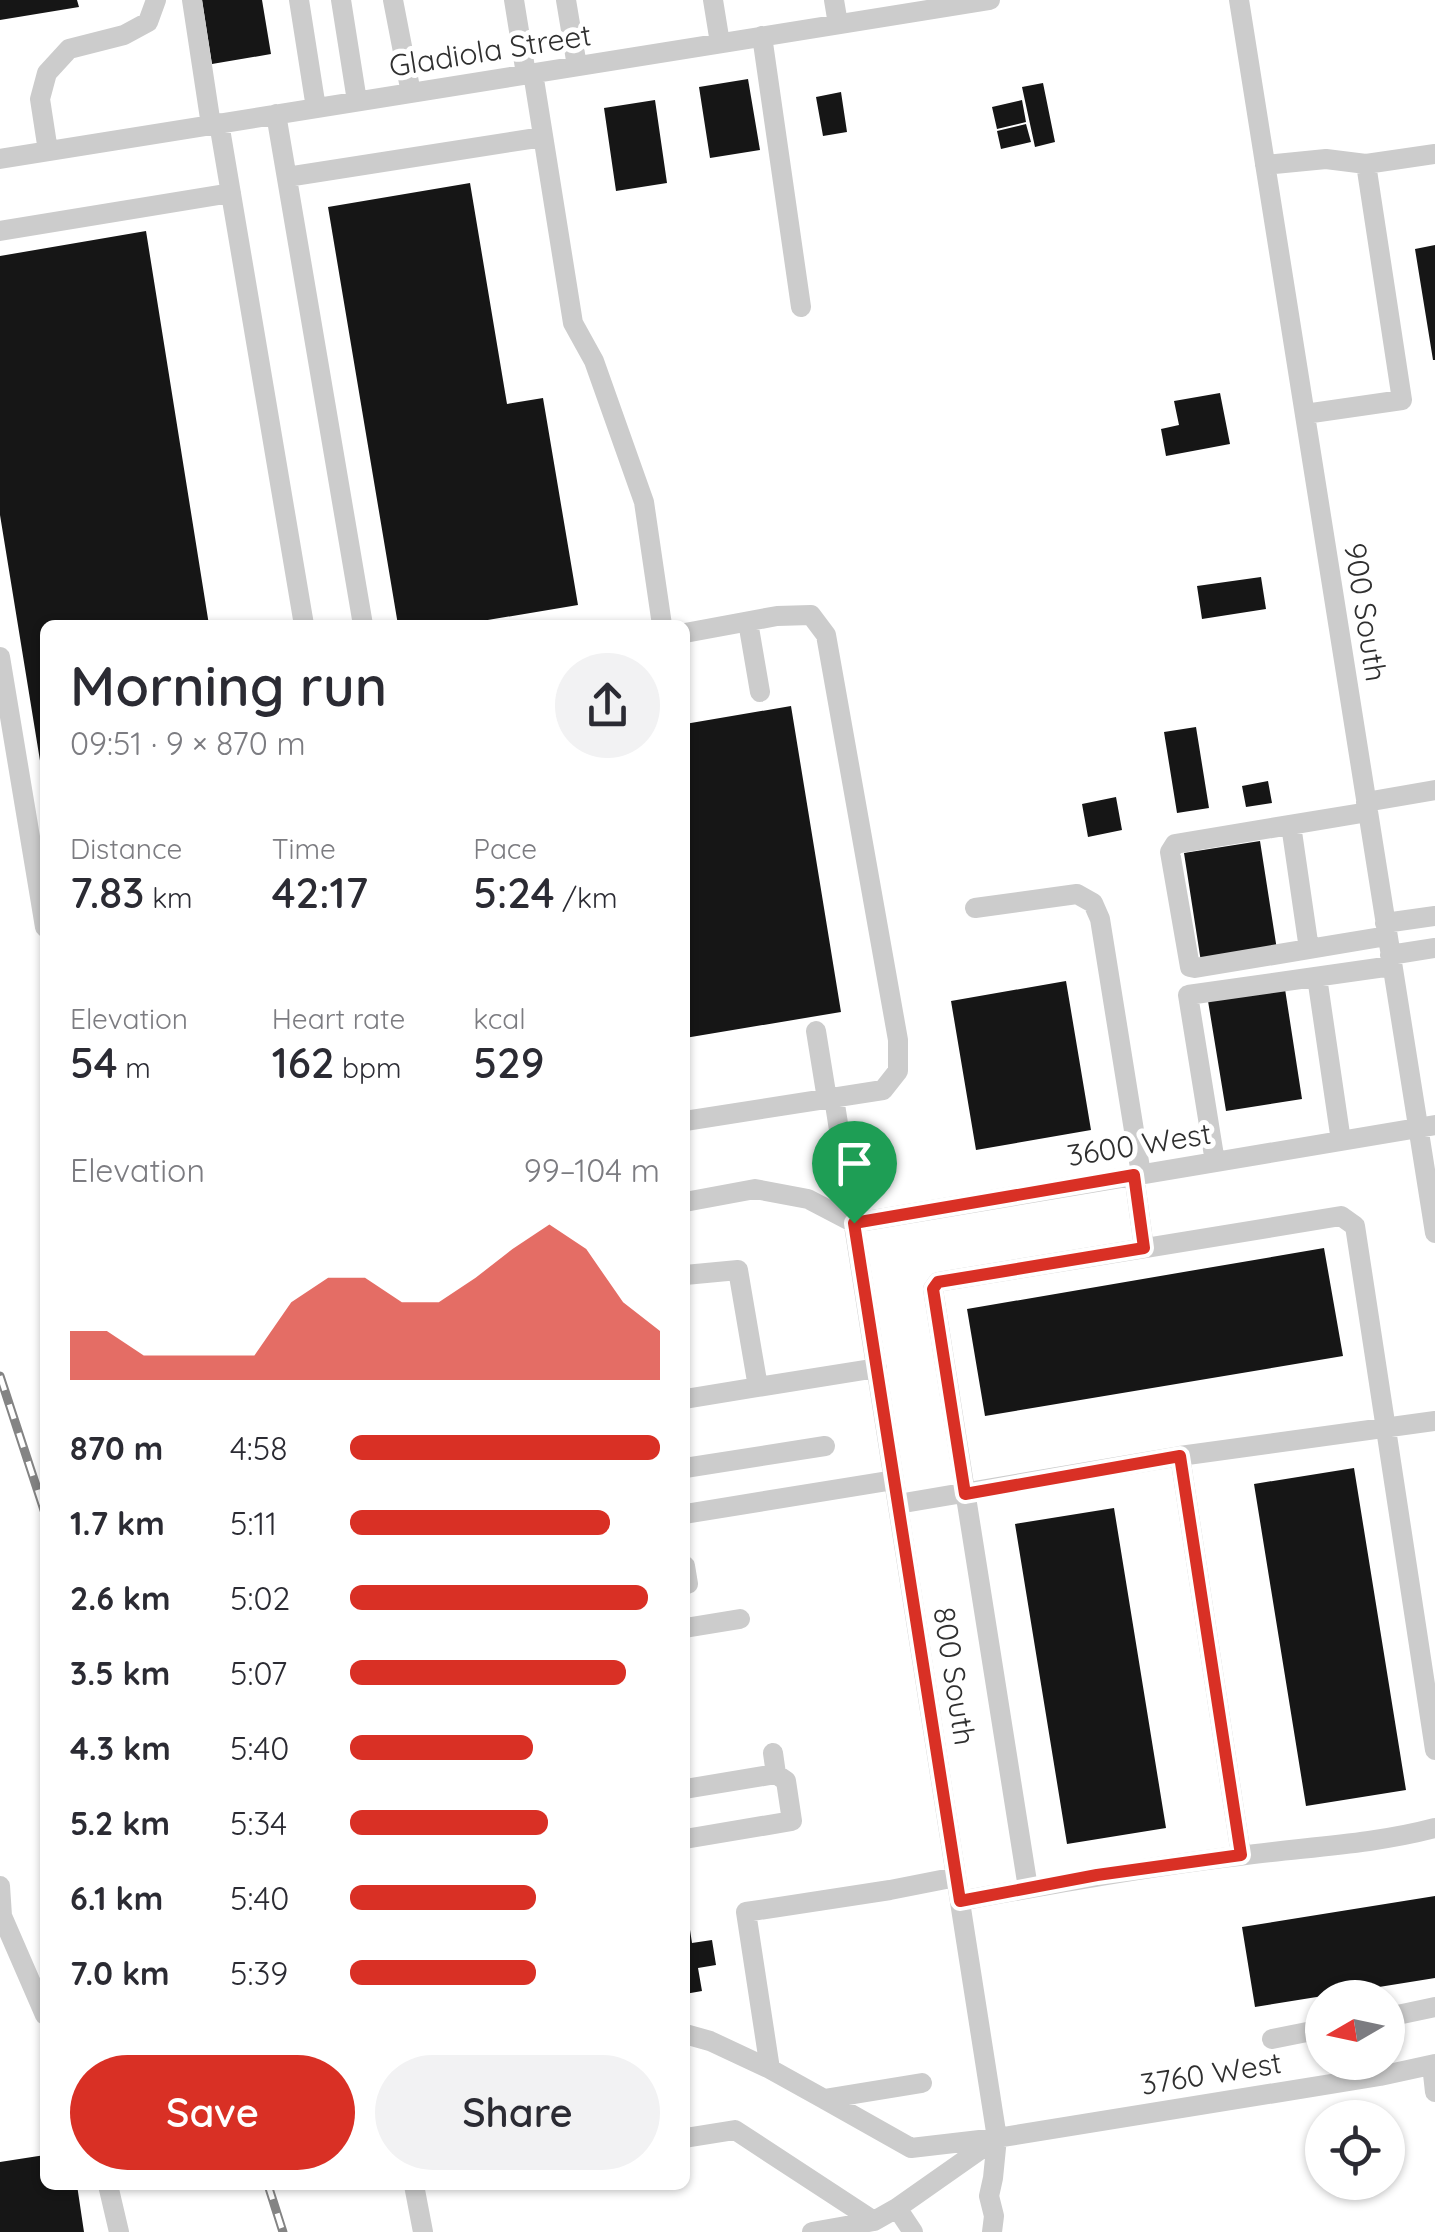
<!DOCTYPE html>
<meta charset="utf-8">
<style>
:root{--surface:#fff;--page:#f2f2f3;--text:#2b2b33;--muted:#7c7c81;--accent:#d93025}
body{margin:0;font-family:Quicksand,sans-serif;background:var(--page);color:var(--text);height:100vh;display:flex;flex-direction:column;font-size:38px;white-space:nowrap}
*{box-sizing:border-box;margin:0}
p{font-size:32px;color:var(--muted)}
.icon{flex:none;width:55px;height:55px;fill:none;stroke:currentColor;stroke-width:2;stroke-linecap:round;stroke-linejoin:round}
.map{position:relative;flex:1;overflow:hidden}
.panel{position:absolute;left:40px;top:620px;width:650px;height:1570px;display:flex;flex-direction:column;background:var(--surface);border-radius:15px;box-shadow:0 2px 8px #0004}
.panel>*{flex:none}
.needle{width:65px;rotate:261deg}
.fabs{position:absolute;left:1305px;top:1980px;display:grid;gap:20px}
.fabs a{display:grid;place-items:center;width:100px;height:100px;border-radius:50%;background:var(--surface);box-shadow:0 2px 8px #0004;font-size:50px}
.pin{position:absolute;display:grid;place-items:center;width:85px;height:85px;color:#fff;margin:-102px -42px;border-radius:50% 50% 50% 0;rotate:-45deg;box-shadow:0 0 10px #0007}
.pin .icon{rotate:45deg}
.round{display:grid;place-items:center;flex:none;width:105px;height:105px;border-radius:52px;background:var(--page)}
.headline{display:flex;align-items:center;justify-content:space-between;height:170px;padding:0 30px}
h1{font-size:55px;font-weight:600;line-height:75px}
.stats{display:grid;grid-template-columns:repeat(3,1fr);gap:15px;height:170px;padding:10px 30px}
.stats div{display:grid;align-content:center}
.stats b{font-size:42px;font-weight:600}
.stats small{font-size:28px;font-weight:400}
.stats p{font-size:28px}
.chart{height:280px;padding:20px 30px}
.chart p{display:flex;justify-content:space-between}
.chart svg{width:100%;height:180px;margin-top:10px;fill:var(--accent);opacity:.7}
.primary-button{display:flex;gap:20px;margin-top:auto;padding:20px 30px}
.primary-button a{flex:1;height:115px;border-radius:60px;background:var(--accent);color:#fff;font-size:40px;font-weight:600;line-height:115px;text-align:center}
.primary-button a+a{background:var(--page);color:var(--text)}
ul{padding:0 30px;list-style:none;font-size:32px}
li{display:grid;grid-template-columns:160px 120px 1fr;align-items:center;height:75px}
li i{height:25px;border-radius:12px;background:var(--accent)}
.map>svg:first-child{display:block}
</style>
<div class="map">
<svg width="1435" height="2232" viewBox="0 0 1435 2232">
<rect width="100%" height="100%" fill="#fff"/>
<path fill="#161616" d="M0 0H77L79 7 0 20Z
M202 0H262L271 54 212 64Z
M748 79 760 150 710 158 699 87Z
M1043 83 1055 142 1035 147 1022 87Z
M841 92 847 132 823 136 816 97Z
M655 100 667 183 616 191 604 108Z
M1022 100 1026 122 997 129 992 107Z
M1026 124 1031 142 1001 149 997 131Z
M470 183 507 404 543 398 578 605 458 625H398L328 207Z
M146 231 209 625H45V779H43L0 515V256Z
M1435 245V360H1433L1415 249Z
M1220 393 1230 444 1166 456 1161 429 1179 425 1174 401Z
M1261 577 1266 609 1202 619 1197 586Z
M791 706 841 1012 685 1038V724Z
M1196 727 1209 808 1177 813 1164 732Z
M1268 781 1272 803 1246 807 1242 786Z
M1116 797 1122 830 1088 837 1082 804Z
M1260 841 1277 950 1201 962 1184 853Z
M1066 981 1091 1130 976 1150 951 1001Z
M1285 989 1302 1099 1226 1111 1208 1001Z
M1324 1248 1343 1356 985 1416 967 1309Z
M1354 1468 1406 1790 1306 1806 1254 1484Z
M1114 1508 1166 1828 1067 1844 1015 1524Z
M1435 1896V1978L1255 2007 1242 1927Z
M687 1910 692 1943 712 1940 716 1965 698 1968 702 1991 685 1994V1911Z
M45 2155V2185H77L84 2232H0V2162Z"/>
<g fill="none" stroke-linecap="round" stroke-linejoin="round">
<path stroke="#ccc" stroke-width="20" d="M192 0 211 125
M299 0 316 108
M341 0 357 101
M393 0 411 93
M514 0 526 74
M566 0 577 66
M713 0 720 43
M834 0 838 24
M1239 0 1435 1233
M762 36 801 307
M533 73 573 323 594 361 644 502 662 625
M276 114 363 625
M219 123 304 625
M48 151 40 99 47 73 69 49 124 35 148 22 156 0
M0 159 990 0
M1366 164 1435 154
M1265 165 1326 159 1366 164 1402 400 1305 414
M287 177 543 137
M0 231 231 193
M748 622 760 692
M685 633 777 616 811 615 826 635 898 1040V1071L883 1090 685 1121
M0 657 45 927
M1366 802 1435 790
M1368 812 1175 844 1170 852 1190 967 1195 968 1387 936
M1291 825 1309 949
M975 908 1077 894 1093 903 1100 919 1141 1174
M1385 923 1435 916
M1390 955 1435 948
M1317 977 1341 1141
M816 1031 827 1099
M834 1098 997 2138 993 2178 989 2196 994 2216 992 2232
M1215 1162 1188 995 1392 966
M1134 1175 1144 1248
M685 1202 755 1189 808 1199 854 1223
M854 1223 1435 1125
M685 1275 738 1270 758 1387 877 1368
M685 1399 758 1387
M1180 1456 1241 1855
M685 1468 825 1446
M898 1504 1180 1456 1435 1421
M685 1514 894 1480
M685 1566 688 1584
M685 1628 740 1619
M773 1753 776 1774
M685 1789 776 1774 786 1781 792 1821 685 1839
M0 1886 2 1916 45 2015
M1028 1888 933 1289 938 1282 1341 1216 1355 1226 1435 1750
M960 1901C1053 1884 1145 1867 1239 1856 1304 1847 1371 1845 1435 1828
M1388 2017 1435 2007
M685 2034 710 2041 770 2069
M1272 2039 1322 2029
M1432 2065 1435 2092
M922 2083 824 2099 770 2069 746 1912 890 1890 956 1877
M824 2099 911 2148 997 2138 1380 2076 1435 2064
M685 2138 735 2130 874 2221
M108 2185 119 2232
M414 2185 423 2232
M897 2208 913 2232
M812 2232 874 2221 897 2208 991 2142"/>
<g stroke="#848484" stroke-width="9">
<path id="rail" d="M0 1376 45 1513
M268 2185 283 2232"/>
</g>
<use href="#rail" stroke="#fff" stroke-width="5" stroke-dasharray="15" stroke-linecap="butt"/>
</g>
<g fill="none" stroke-linecap="round" stroke-linejoin="round">
<g stroke="#fff" stroke-width="20">
<path id="route" d="M1134 1175 1144 1248 938 1282 933 1289 965 1494 1180 1456 1241 1855 1097 1875 960 1901 854 1223Z"/>
</g>
<use href="#route" stroke="#d93025" stroke-width="12"/>
</g>
<g text-anchor="middle" dominant-baseline="central" stroke-width="10" stroke-linejoin="round" paint-order="stroke">
<g font-size="30" fill="#2f2f2f" stroke="#fff">
<text transform="translate(490 50) rotate(-9)">Gladiola Street</text>
<text transform="translate(1366 612) rotate(81)">900 South</text>
<text transform="translate(1139 1144) rotate(-9)">3600 West</text>
<text transform="translate(955 1676) rotate(81)">800 South</text>
<text transform="translate(1211 2073) rotate(-9)">3760 West</text>
</g>
</g>
</svg>
<div class="fabs">
<a><svg class="needle" viewBox="-14 -14 28 28"><path d="M0-13l5 13h-10z" fill="#e53935"/><path d="M0 13l5-13h-10z" fill="#7c7c81"/></svg></a>
<a><svg class="icon" aria-label="locate" viewBox="0 0 24 24"><circle cx="12" cy="12" r="6"/><path d="M12 2v4M12 18v4M2 12h4M18 12h4"/></svg></a>
</div>
<div class="pin" style="left:854px;top:1223px;background:#1e9e55"><svg class="icon" aria-label="arrive" viewBox="0 0 24 24"><path d="M6 21V4h12l-3 4 3 4H6"/></svg></div>
<section class="panel">
<div class="headline"><div><h1>Morning run</h1><p>09:51 · 9 × 870 m</p></div><a class="round"><svg class="icon" aria-label="share" viewBox="0 0 24 24"><path d="M12 15V3M7 8l5-5 5 5M5 13v7h14v-7"/></svg></a></div>
<div class="stats">
<div><p>Distance</p><b>7.83<small> km</small></b></div>
<div><p>Time</p><b>42:17</b></div>
<div><p>Pace</p><b>5:24<small> /km</small></b></div>
</div>
<div class="stats">
<div><p>Elevation</p><b>54<small> m</small></b></div>
<div><p>Heart rate</p><b>162<small> bpm</small></b></div>
<div><p>kcal</p><b>529</b></div>
</div>
<div class="chart"><p><span>Elevation</span>99–104 m</p>
<svg viewBox="0 0 160 44" preserveAspectRatio="none"><path d="M0 44V32L10 32L20 38L30 38L40 38L50 38L60 25L70 19L80 19L90 25L100 25L110 19L120 12L130 6L140 12L150 25L160 32V44z"/></svg>
</div>
<ul>
<li><b>870 m</b>4:58<i style="width:100%"></i></li>
<li><b>1.7 km</b>5:11<i style="width:84%"></i></li>
<li><b>2.6 km</b>5:02<i style="width:96%"></i></li>
<li><b>3.5 km</b>5:07<i style="width:89%"></i></li>
<li><b>4.3 km</b>5:40<i style="width:59%"></i></li>
<li><b>5.2 km</b>5:34<i style="width:64%"></i></li>
<li><b>6.1 km</b>5:40<i style="width:60%"></i></li>
<li><b>7.0 km</b>5:39<i style="width:60%"></i></li>
</ul>
<div class="primary-button"><a>Save</a><a>Share</a></div>
</section>
</div>
